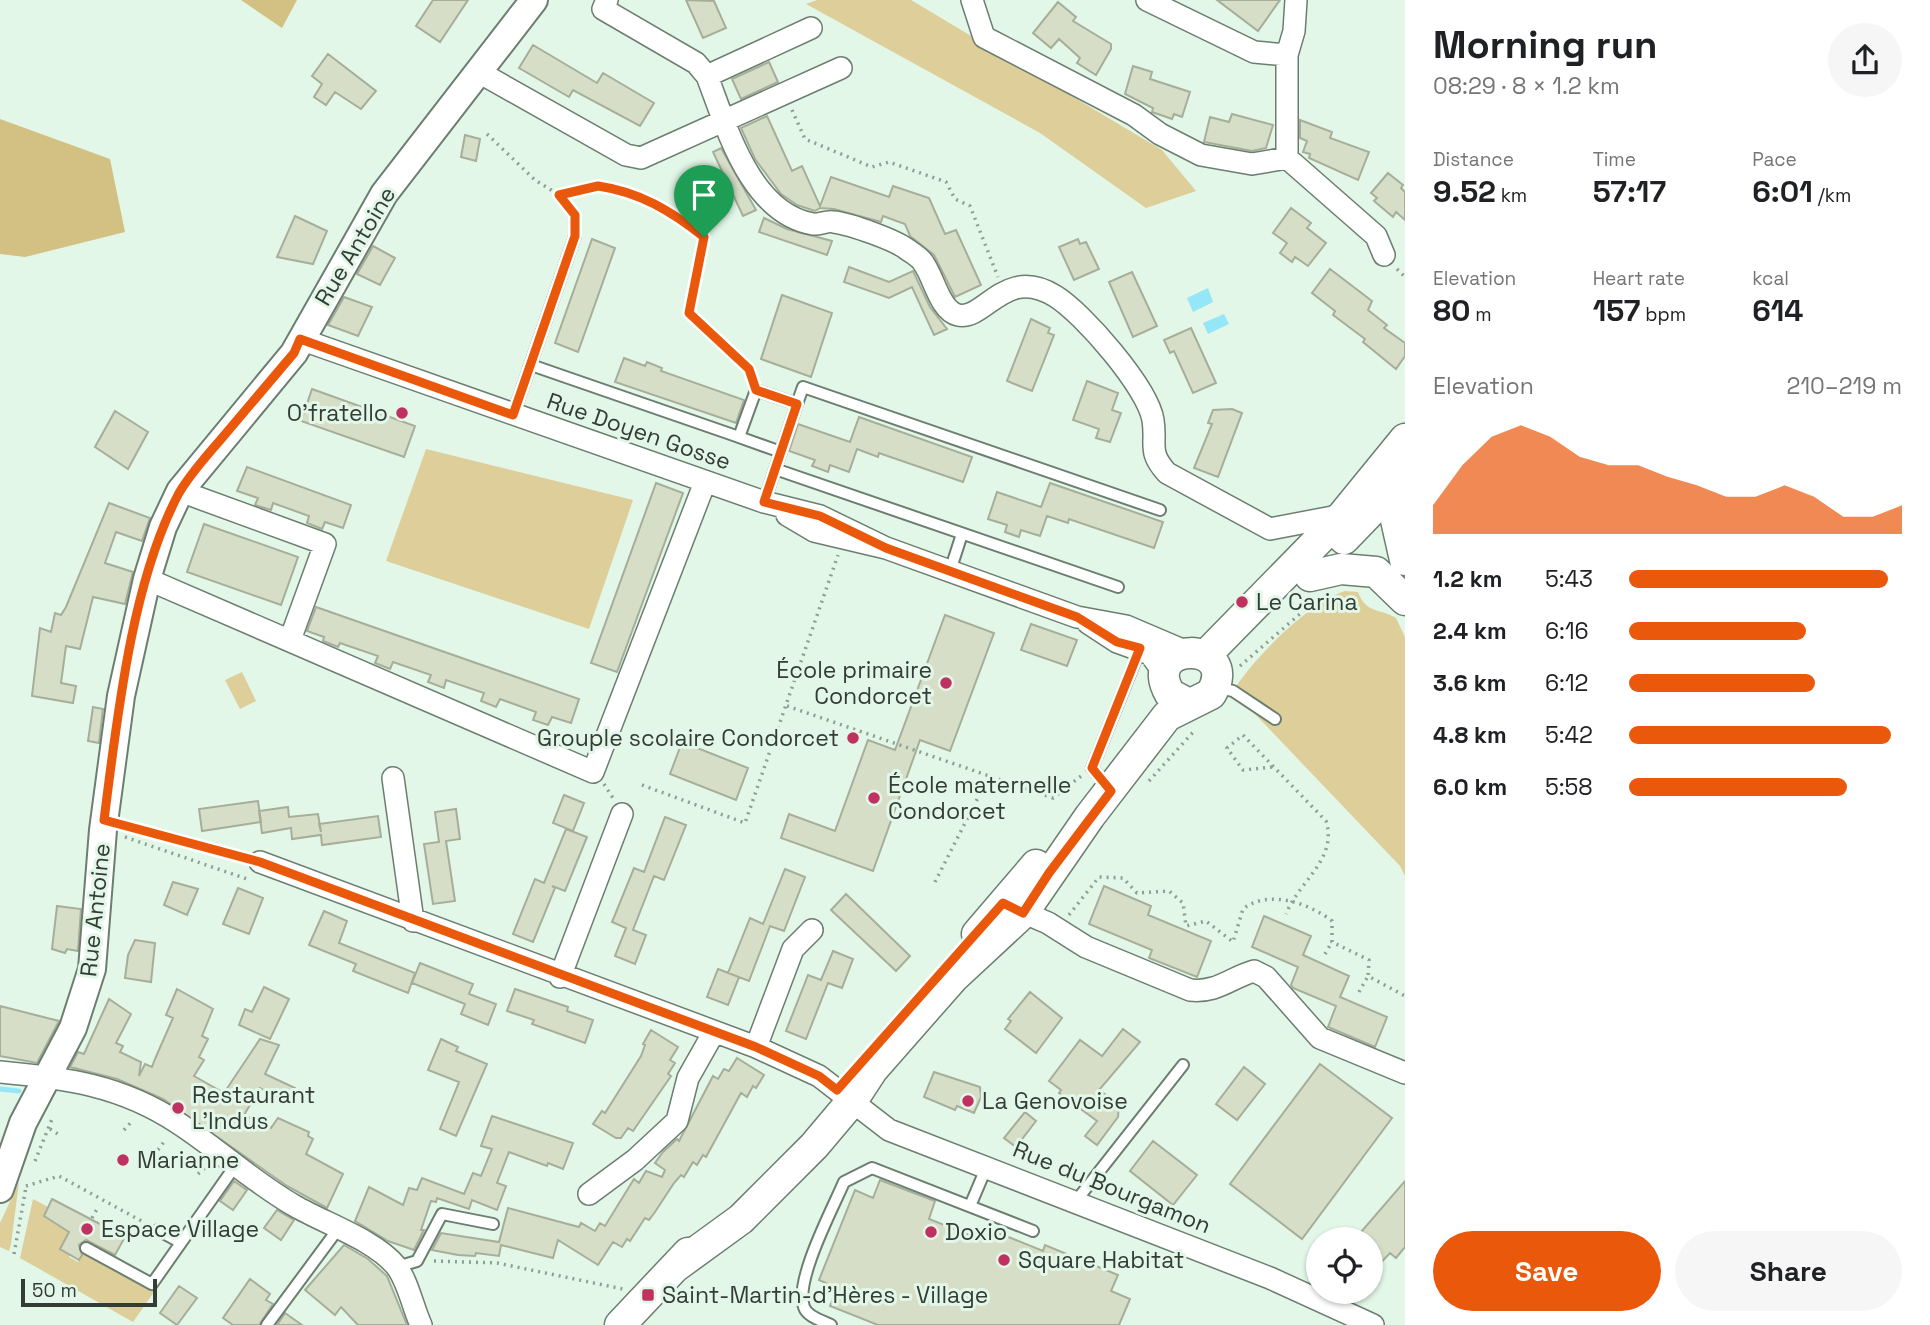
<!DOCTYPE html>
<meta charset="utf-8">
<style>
:root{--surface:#fff;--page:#f6f6f6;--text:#202124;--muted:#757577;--accent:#ea580c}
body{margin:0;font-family:"Space Grotesk",sans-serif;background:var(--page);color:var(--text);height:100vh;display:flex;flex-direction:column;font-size:26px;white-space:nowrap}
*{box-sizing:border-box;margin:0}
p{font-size:23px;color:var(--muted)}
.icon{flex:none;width:38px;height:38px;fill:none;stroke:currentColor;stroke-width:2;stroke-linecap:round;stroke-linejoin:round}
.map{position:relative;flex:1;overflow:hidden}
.side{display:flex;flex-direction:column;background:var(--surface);width:525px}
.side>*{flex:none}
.fabs{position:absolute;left:1306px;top:1227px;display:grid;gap:14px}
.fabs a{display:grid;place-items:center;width:77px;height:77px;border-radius:50%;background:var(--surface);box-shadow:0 2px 5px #0004;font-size:35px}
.scale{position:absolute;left:21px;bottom:18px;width:136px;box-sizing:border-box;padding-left:7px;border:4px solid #343c36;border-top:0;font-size:19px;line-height:24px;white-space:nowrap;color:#343c36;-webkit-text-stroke:5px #e2f7e7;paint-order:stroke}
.pin{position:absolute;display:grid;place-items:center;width:60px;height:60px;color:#fff;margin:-72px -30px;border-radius:50% 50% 50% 0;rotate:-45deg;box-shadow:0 0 7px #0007}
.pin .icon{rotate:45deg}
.round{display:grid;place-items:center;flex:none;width:74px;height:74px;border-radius:37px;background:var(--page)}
.summary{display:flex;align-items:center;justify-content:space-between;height:119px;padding:0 28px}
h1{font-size:38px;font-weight:700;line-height:52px}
.metrics{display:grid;grid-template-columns:repeat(3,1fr);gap:10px;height:119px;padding:7px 28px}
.metrics div{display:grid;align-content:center}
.metrics b{font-size:30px;font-weight:700}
.metrics small{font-size:19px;font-weight:400}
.metrics p{font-size:19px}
.chart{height:196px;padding:14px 28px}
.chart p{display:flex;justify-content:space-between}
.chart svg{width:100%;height:126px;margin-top:7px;fill:var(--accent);opacity:.7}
.button{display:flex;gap:14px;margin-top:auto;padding:14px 28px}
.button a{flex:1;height:80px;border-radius:42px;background:var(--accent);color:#fff;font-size:28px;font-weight:700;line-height:80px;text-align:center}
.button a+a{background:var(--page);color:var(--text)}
ul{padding:0 28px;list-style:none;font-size:23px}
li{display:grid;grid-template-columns:112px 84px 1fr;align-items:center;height:52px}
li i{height:18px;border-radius:9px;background:var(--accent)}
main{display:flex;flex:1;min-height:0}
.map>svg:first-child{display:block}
</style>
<main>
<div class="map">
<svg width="1405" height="1325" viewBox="0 0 1405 1325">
<rect width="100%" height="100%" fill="#e2f7e7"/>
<path fill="#ddce9a" d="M817 0H911L1162 150 1196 191 1146 208 1040 133 806 4Z
M426 449 633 500 589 629 386 561Z
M1345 591 1358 592C1366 614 1380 608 1396 618L1405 637V876L1400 866 1233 691C1254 658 1308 603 1345 591Z
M242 672 256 701 240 709 225 680Z
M19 1182 11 1244 9 1251 0 1247V1223Z
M33 1199 48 1207 44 1216 69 1232 60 1249 70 1255 69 1257 78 1262 83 1253 154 1292 133 1322 20 1258Z"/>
<path fill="#d3c183" d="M241 0H297L282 28Z
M0 119 110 159 125 232 25 257 0 254Z"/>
<path fill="#95e6f7" d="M1208 288 1213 302 1193 312 1187 298Z
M1224 314 1229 324 1208 334 1203 323Z"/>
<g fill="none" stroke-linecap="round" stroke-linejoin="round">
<path stroke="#95e6f7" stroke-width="5" d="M0 1089 19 1091"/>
</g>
<path fill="#d6dec8" stroke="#a6ae99" stroke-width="2" d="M433 0H468L440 42 416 26Z
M686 0 714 1 726 28 703 38Z
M1217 0H1280L1258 31Z
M1058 2 1076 17 1073 21 1111 44V49L1096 75 1077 63 1080 58 1059 39 1051 48 1033 33Z
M533 45 597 83 603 73 654 103 640 126 573 90 569 97 519 68Z
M328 54 376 91 361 109 335 92 326 105 314 97 322 84 312 76Z
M769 62 778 82 741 99 732 79Z
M1133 66 1152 72 1150 79 1190 92 1182 117 1174 114 1172 119 1152 112 1153 108 1125 94Z
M1232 114 1273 125 1266 148 1252 151 1204 142 1210 117 1229 122Z
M767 116 792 171 802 166 820 206 831 177 889 197 893 186 929 198 945 234 956 230 981 285 955 297 934 255 910 236 905 224 883 216 881 222 834 209 820 208 815 211 797 205 781 194 755 159 741 128Z
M1300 120 1332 132 1330 138 1369 152 1358 180 1309 158 1310 154 1303 152 1307 141 1300 138Z
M465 135 480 139 476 161 461 157Z
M721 148 756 210 743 216 713 152Z
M1388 173 1403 185 1401 188 1405 192V220L1396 212 1393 217 1374 201 1377 198 1371 193Z
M1291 208 1311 223 1307 228 1326 243 1308 266 1295 257 1292 262 1280 253 1287 243 1273 233Z
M295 216 327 231 313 264 277 257Z
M764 218 787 229 832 241 827 255 759 232Z
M592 239 615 248 578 352 555 343Z
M1078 239 1080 244 1086 242 1099 269 1074 280 1059 247Z
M373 246 395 258 380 285 357 274Z
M849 267 889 282 913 271 930 307 947 329 934 335 912 287 889 298 844 282Z
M1330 269 1372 301 1368 310 1387 325 1384 328 1405 343V356L1396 369 1363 342 1365 339 1333 315 1335 311 1312 293Z
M1132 272 1157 326 1133 337 1109 282Z
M782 295 832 313 811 377 761 359Z
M344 297 372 307 358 336 328 325Z
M1031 319 1050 328 1048 333 1054 335 1032 391 1007 381Z
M1191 328 1216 383 1193 393 1174 351 1170 353 1164 340Z
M624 358 645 366 647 362 662 368 661 371 744 400 736 423 615 382Z
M1087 381 1118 393 1112 410 1121 413 1110 442 1096 438 1099 429 1073 420Z
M312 389 415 426 404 457 301 421Z
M1232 409 1242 413 1218 477 1194 468 1212 424 1208 423 1213 410Z
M115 411 148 432 128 469 95 447Z
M859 417 972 457 963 482 879 453 878 457 857 449 849 472 830 465 828 472 812 466 815 460 789 451 798 424 850 442Z
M247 467 351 505 343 528 325 522 322 529 307 523 309 516 273 503 271 510 255 505 258 498 237 491Z
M656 483 683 493 617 672 591 663Z
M1050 483 1163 522 1154 548 1069 519 1068 523 1047 516 1040 536 1021 530 1019 537 1005 532 1007 525 988 519 997 492 1041 507Z
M109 503 150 518 142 541 116 532 105 563 133 572 125 604 93 597 80 649 66 646 61 683 76 686 73 703 32 696 40 628 51 632 55 613 61 615 66 607Z
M204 524 298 557 281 605 187 572Z
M316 607 579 699 571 723 552 717 548 725 533 720 536 712 500 699 496 707 481 701 484 693 446 680 444 688 428 682 431 675 393 662 390 669 375 663 378 656 340 643 338 647 323 641 324 637 307 631Z
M945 615 994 633 950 751 920 740 873 871 781 838 789 814 835 831 868 740 895 750Z
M1031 624 1077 640 1067 666 1021 650Z
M93 707 103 709 99 743 88 741Z
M682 742 748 768 736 800 670 774Z
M564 795 584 803 573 831 553 823Z
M258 801 261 822 202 831 199 809Z
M288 807 289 817 318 814 321 832 319 824 378 816 381 837 322 845 321 835 292 839 291 828 262 833 259 811Z
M456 809 460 839 446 841 455 901 433 904 424 844 439 842 435 812Z
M665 817 686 825 664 880 654 876 633 930 646 935 635 964 615 956 626 928 612 922 634 868 644 872Z
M566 829 587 837 565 891 552 886 555 888 533 942 513 934 535 879 544 883Z
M785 869 805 877 784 931 770 926 749 981 728 973 750 918 763 924Z
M173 882 198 889 187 915 164 905Z
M1104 886 1151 906 1148 915 1211 941 1197 977 1149 958 1152 950 1089 924Z
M238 888 263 898 249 934 223 924Z
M846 894 910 956 896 971 831 910Z
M57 906 81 909 78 951 67 949 65 953 52 949Z
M324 911 347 921 339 943 415 973 408 993 353 971 356 964 309 945Z
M1264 916 1311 936 1303 955 1349 976 1340 997 1387 1017 1375 1047 1328 1027 1336 1006 1293 988 1291 985 1298 967 1252 947Z
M135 940 155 943 151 982 125 978 128 955Z
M833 951 853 959 842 988 828 983 806 1039 786 1031 808 975 821 980Z
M420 963 473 984 469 994 496 1004 488 1025 461 1014 465 1004 412 983Z
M718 969 739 977 728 1005 707 997Z
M264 987 289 999 270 1039 239 1025 245 1009 252 1012Z
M177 989 213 1009 202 1036 208 1039 199 1057 204 1060 194 1076 224 1093 260 1039 279 1045 265 1074 295 1088 288 1102 260 1088 244 1115 271 1128 278 1118 309 1132 308 1136 313 1139 306 1154 343 1174 327 1208 287 1186 163 1099 117 1079 70 1067 78 1052 84 1054 109 999 131 1014 116 1043 123 1046 120 1052 141 1062 139 1076 145 1064 152 1067 155 1059 173 1018 166 1015Z
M515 989 568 1007 567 1011 593 1020 585 1043 532 1024 534 1020 507 1011Z
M1030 992 1062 1018 1036 1053 1005 1029 1011 1021 1008 1019Z
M0 1006 59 1021 37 1063 0 1056Z
M1123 1029 1140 1042 1099 1090 1119 1104 1118 1117 1097 1145 1085 1136 1097 1121 1059 1093 1061 1090 1049 1081 1080 1040 1102 1056Z
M651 1030 678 1047 670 1060 675 1063 668 1074 671 1076 633 1131 628 1128 621 1138H616L593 1124 602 1111 605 1113 641 1056 645 1045 643 1044Z
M441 1039 458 1047 456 1051 487 1064 456 1136 440 1129 459 1082 428 1070Z
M737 1058 764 1075 756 1088 753 1086 747 1097 741 1093 706 1157 703 1155 697 1165 693 1162 684 1177 681 1175 674 1183 655 1212 649 1220 645 1218 630 1241 627 1239 622 1247 613 1242 598 1265 558 1240 553 1258 501 1245 499 1256 476 1253 475 1256 458 1255 432 1250 441 1233 499 1242 508 1208 579 1227 581 1223 595 1231 600 1223 605 1226 634 1179 639 1183 646 1171 662 1177 665 1170 655 1163 663 1152 677 1139 679 1141 713 1076 718 1079 724 1069 729 1071Z
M1320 1064 1392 1118 1302 1239 1230 1184Z
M1244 1067 1265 1084 1237 1120 1216 1104Z
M934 1072 980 1087 981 1097 974 1113 957 1106 955 1110 924 1097Z
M1025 1112 1036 1121 1016 1147 1004 1138Z
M492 1116 573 1143 563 1169 548 1163 547 1166 509 1152 497 1183 506 1186 497 1210 472 1200 469 1209 437 1198 436 1202 431 1201 421 1230H424L414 1250 388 1241 355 1221 369 1187 403 1205 409 1188 417 1190 422 1178 464 1194 473 1173 481 1176 492 1149 481 1146Z
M1153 1141 1197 1175 1173 1205 1130 1171Z
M880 1180 935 1201 929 1219 984 1241 989 1229 1043 1251 1045 1245 1118 1275 1111 1291 1130 1299 1119 1325H878L830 1306 837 1288 819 1280 855 1190 873 1198Z
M234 1181 247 1190 233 1210 220 1201Z
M1405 1181V1247L1396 1258 1390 1253 1370 1274V1239H1355Z
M52 1199 125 1237 115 1255 86 1240 79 1245 82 1255 79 1260 60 1249 69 1232 44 1216Z
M277 1210 294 1220 281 1240 264 1228Z
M344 1245 368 1259 387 1276 407 1325H358L341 1307 335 1315 305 1290Z
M250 1279 270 1294 266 1300 273 1304 259 1325H233L223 1318Z
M179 1286 197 1298 177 1325 160 1313Z
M285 1313 302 1325H277Z"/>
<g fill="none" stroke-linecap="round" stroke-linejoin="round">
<g stroke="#6b7e70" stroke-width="14">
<path id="service" d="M531 365 739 437 756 390 797 404 764 502
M797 404 803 387 1160 510
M513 415 575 236
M736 436 781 452
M775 469 1118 587
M950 571 962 534
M1215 687 1233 691 1275 719
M1109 788 1092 768 1140 649
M1076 1201 1183 1065
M970 1206 987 1166
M158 1230 180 1242
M86 1248 152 1284 235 1166
M397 1267 417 1261 442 1214 493 1224
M267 1325 338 1229
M831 1325C823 1321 807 1317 804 1307 794 1281 833 1208 844 1182L872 1168 1033 1231"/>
</g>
<g stroke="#6b7e70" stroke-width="24">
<path id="minor" d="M607 0 603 9 696 63 707 76C727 128 750 213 813 224 820 225 827 220 834 222 850 224 896 240 908 250 914 254 921 258 924 264 934 278 940 311 958 315 985 321 1005 265 1055 296 1083 313 1148 388 1153 420 1157 445 1147 451 1167 473L1270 529 1343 515
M972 0 984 37 1134 115 1160 134 1201 155 1252 164 1287 158 1376 236 1384 255
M1147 0 1254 52 1287 55 1294 31 1296 0
M1287 55V158
M477 71 626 155 641 158 841 68
M707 76 811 28
M300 339 764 502 820 516 886 548
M180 491 325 544 290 640
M787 515 814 531 886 548 1077 617 1126 626 1187 652
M147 579 593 772 705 482
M1088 623 1117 642 1150 654 1164 673
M393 778 413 921
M260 862 756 1047 819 1076 889 1130 1270 1278 1373 1325
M1011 907 1048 923 1086 947 1190 990C1217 993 1230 978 1254 971L1266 977 1320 1038 1405 1073
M560 977 622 814
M756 1047 793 949 812 930
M0 1072C65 1078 121 1085 178 1123 218 1149 253 1182 295 1206 324 1223 375 1240 396 1266 408 1281 413 1308 421 1325
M589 1194 635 1160 677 1121 688 1078 714 1032"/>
</g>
<g stroke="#6b7e70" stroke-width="30">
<path id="tertiary" d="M0 1189 23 1123 73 1028 92 969 103 830 121 696 147 579 163 527 180 491 294 353 384 194 534 0"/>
</g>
<g stroke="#6b7e70" stroke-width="33">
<path id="secondary" d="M1404 479 1396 520 1405 560
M1344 539 1405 476
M1310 576 1341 569 1376 572 1405 600
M1205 656 1343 515 1405 439
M977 934 1036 865
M675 1267 741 1219 814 1146 852 1101 873 1069 953 978 1023 913 1090 816 1167 716 1211 694C1243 639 1138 640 1170 694L1189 704
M620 1325 688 1253"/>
</g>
<path stroke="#8f9e93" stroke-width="3.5" stroke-dasharray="2 5" stroke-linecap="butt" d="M792 110 805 139 872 167 889 162 946 182 955 199 970 206 998 277
M487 134 535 180 559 195 575 215V222
M559 195C571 192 584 188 597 186 636 182 675 215 704 237L689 313 749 369 752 378
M1397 269 1405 277
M1240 666 1316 600
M787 706 1053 798 1081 776
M1272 767 1243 770 1227 748 1243 735 1326 821C1338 859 1299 881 1286 914
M1149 781 1195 730
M604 784 613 798
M642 785 745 823 838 555
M123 826 244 857
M125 837 250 880
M935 882 989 776
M1069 915 1099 877 1123 878 1137 893 1169 891 1183 903 1186 926 1206 921 1233 942 1243 909C1268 889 1309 903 1332 921V942L1369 960 1368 976 1405 996
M1325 954 1332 942
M1359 992 1368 976
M50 1129 61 1136
M124 1130 133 1120
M158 1150 166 1139
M35 1161 52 1119
M198 1174 207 1166
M26 1186 59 1176 147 1224
M92 1218 97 1209
M14 1254 26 1187
M434 1261 497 1263 623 1289"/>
<use href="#service" stroke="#fff" stroke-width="10"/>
<use href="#minor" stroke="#fff" stroke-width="21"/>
<use href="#tertiary" stroke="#fff" stroke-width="26"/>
<use href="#secondary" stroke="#fff" stroke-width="30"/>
</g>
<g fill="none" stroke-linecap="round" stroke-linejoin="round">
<g stroke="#fff" stroke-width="14">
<path id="route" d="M598 186C640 192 671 211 704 237L689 313 749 369 756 390 797 404 764 502 820 516 886 548 1077 617 1117 642 1140 648 1092 768 1111 791 1049 873 1023 913 1003 903 837 1090 819 1076 756 1047 260 862 104 820C117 720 131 583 179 493 190 474 207 455 222 438 246 410 270 381 294 353L300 339 513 415 575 236V215L559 195Z"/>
</g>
<use href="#route" stroke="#ea580c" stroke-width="9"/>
</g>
<g fill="#be3161" stroke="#e2f7e7" stroke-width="2.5">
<circle cx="402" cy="413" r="7"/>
<circle cx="1242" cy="602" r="7"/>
<circle cx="946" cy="683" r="7"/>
<circle cx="853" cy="738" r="7"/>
<circle cx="874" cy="798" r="7"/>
<circle cx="968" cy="1101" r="7"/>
<circle cx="178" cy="1108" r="7"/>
<circle cx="123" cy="1160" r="7"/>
<circle cx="87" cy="1229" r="7"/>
<circle cx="931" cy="1232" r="7"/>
<circle cx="1004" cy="1260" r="7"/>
<rect x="641" y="1288" width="14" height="14" rx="3.5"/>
</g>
<g text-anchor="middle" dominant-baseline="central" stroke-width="6" stroke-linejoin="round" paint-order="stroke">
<g font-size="23" fill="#343c36" stroke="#e2f7e7">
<text transform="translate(355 246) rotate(-59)">Rue Antoine</text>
<text transform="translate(639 431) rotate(19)">Rue Doyen Gosse</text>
<text transform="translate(95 910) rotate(-84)">Rue Antoine</text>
<text transform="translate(1112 1187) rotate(22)">Rue du Bourgamon</text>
</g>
<g font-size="23" fill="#343c36" stroke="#e2f7e7" text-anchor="start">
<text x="388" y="413" text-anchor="end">O’fratello</text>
<text x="1256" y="602">Le Carina</text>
<text x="932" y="670" text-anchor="end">École primaire<tspan x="932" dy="26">Condorcet</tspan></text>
<text x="839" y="738" text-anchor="end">Grouple scolaire Condorcet</text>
<text x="888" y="785">École maternelle<tspan x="888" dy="26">Condorcet</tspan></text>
<text x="192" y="1095">Restaurant<tspan x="192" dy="26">L'Indus</tspan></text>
<text x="982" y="1101">La Genovoise</text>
<text x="137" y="1160">Marianne</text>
<text x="101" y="1229">Espace Village</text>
<text x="945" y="1232">Doxio</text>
<text x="1018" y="1260">Square Habitat</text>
<text x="662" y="1295">Saint-Martin-d'Hères - Village</text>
</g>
</g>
</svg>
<div class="fabs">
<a><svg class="icon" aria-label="locate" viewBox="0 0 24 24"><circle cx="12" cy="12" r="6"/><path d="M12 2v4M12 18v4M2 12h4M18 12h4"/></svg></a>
</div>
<div class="scale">50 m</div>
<div class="pin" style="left:704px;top:237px;background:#1e9e55"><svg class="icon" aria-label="arrive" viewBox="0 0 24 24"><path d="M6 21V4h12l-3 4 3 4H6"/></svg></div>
</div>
<section class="side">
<div class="summary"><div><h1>Morning run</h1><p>08:29 · 8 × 1.2 km</p></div><a class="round"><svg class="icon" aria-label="share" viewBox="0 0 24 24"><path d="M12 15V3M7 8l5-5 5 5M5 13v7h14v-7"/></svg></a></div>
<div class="metrics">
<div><p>Distance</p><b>9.52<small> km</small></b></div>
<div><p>Time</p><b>57:17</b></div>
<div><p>Pace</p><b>6:01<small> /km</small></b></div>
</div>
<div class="metrics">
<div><p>Elevation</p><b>80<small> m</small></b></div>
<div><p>Heart rate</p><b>157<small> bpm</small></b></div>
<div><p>kcal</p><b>614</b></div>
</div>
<div class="chart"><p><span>Elevation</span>210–219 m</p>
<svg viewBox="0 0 160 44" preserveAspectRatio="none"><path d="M0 44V34L10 20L20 10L30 6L40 10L50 17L60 20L70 20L80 24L90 27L100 31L110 31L120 27L130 31L140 38L150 38L160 34V44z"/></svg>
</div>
<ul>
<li><b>1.2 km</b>5:43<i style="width:95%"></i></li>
<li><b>2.4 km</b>6:16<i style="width:65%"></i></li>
<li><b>3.6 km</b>6:12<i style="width:68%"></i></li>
<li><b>4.8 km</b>5:42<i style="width:96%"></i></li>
<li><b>6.0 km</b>5:58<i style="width:80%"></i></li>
</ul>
<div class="button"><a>Save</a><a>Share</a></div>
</section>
</main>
